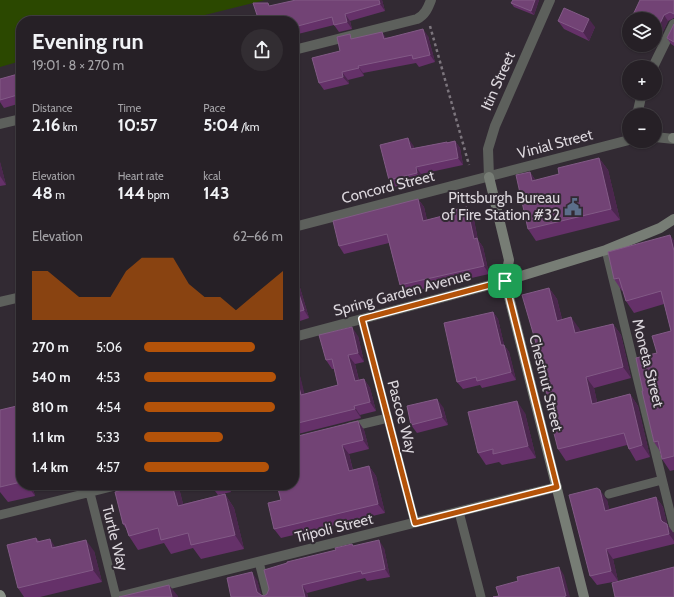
<!DOCTYPE html>
<meta charset="utf-8">
<style>
:root{--surface:#262026;--page:#322d32;--text:#f1f3f6;--muted:#a4a3a7;--line:#423e43;--accent:#b45309}
body{margin:0;font-family:Cabin,sans-serif;background:var(--page);color:var(--text);height:100vh;display:flex;flex-direction:column;font-size:15px;white-space:nowrap}
*{box-sizing:border-box;margin:0}
p{font-size:13px;color:var(--muted)}
.icon{flex:none;width:22px;height:22px;fill:none;stroke:currentColor;stroke-width:2;stroke-linecap:round;stroke-linejoin:round}
.map{position:relative;flex:1;overflow:hidden}
.sheet{position:absolute;left:16px;top:16px;width:283px;height:474px;display:flex;flex-direction:column;background:var(--surface);border-radius:16px;box-shadow:0 1px 3px #0004,0 0 0 1px var(--line)}
.sheet>*{flex:none}
.fabs{position:absolute;left:622px;top:12px;display:grid;gap:8px}
.fabs a{display:grid;place-items:center;width:40px;height:40px;border-radius:50%;background:var(--surface);box-shadow:0 1px 3px #0004,0 0 0 1px var(--line);font-size:20px}
.pin{position:absolute;display:grid;place-items:center;width:34px;height:34px;color:#fff;margin:-17px;border-radius:8px;box-shadow:0 2px 6px #0006}
.round{display:grid;place-items:center;flex:none;width:42px;height:42px;border-radius:21px;background:var(--page)}
.headline{display:flex;align-items:center;justify-content:space-between;height:68px;padding:0 16px}
h1{font-size:22px;font-weight:700;line-height:30px}
.metrics{display:grid;grid-template-columns:repeat(3,1fr);gap:6px;height:68px;padding:4px 16px}
.metrics div{display:grid;align-content:center}
.metrics b{font-size:17px;font-weight:700}
.metrics small{font-size:11px;font-weight:400}
.metrics p{font-size:11px}
.chart{height:112px;padding:8px 16px}
.chart p{display:flex;justify-content:space-between}
.chart svg{width:100%;height:72px;margin-top:4px;fill:var(--accent);opacity:.7}
ul{padding:0 16px;list-style:none;font-size:13px}
li{display:grid;grid-template-columns:64px 48px 1fr;align-items:center;height:30px}
li i{height:10px;border-radius:5px;background:var(--accent)}
.map>svg:first-child{display:block}
</style>
<div class="map">
<svg width="674" height="597" viewBox="0 0 674 597">
<rect width="100%" height="100%" fill="#322a33"/>
<path fill="#2b4800" d="M0 0H265L181 21H21V61L0 67Z"/>
<g fill="none" stroke-linecap="round" stroke-linejoin="round">
<path stroke="#7c757d" stroke-width="2.5" stroke-dasharray="3 3" stroke-linecap="butt" d="M430 26 469 165"/>
<path stroke="#5d605c" stroke-width="9" d="M606 250 674 528
M362 319 415 523
M350 427 388 418
M88 485 116 597
M609 494 662 480
M459 512 481 597
M0 515 119 485
M259 562 268 597"/>
<path stroke="#5d605c" stroke-width="10" d="M294 50 417 19C425 15 428 8 431 0
M653 67 674 24
M637 115 642 93
M0 124 21 119
M655 137 674 139
M489 177 488 149 495 126 550 0
M294 227 629 140
M0 302 21 297
M294 337 505 281
M118 597 557 487"/>
<path stroke="#777d75" stroke-width="10" d="M673 138H674
M489 177 509 260 505 281 584 597
M505 281 606 250 660 228 674 219"/>
<path stroke="#8b9289" stroke-width="10" d="M0 595 1 597"/>
</g>
<path fill="#653169" d="M382 0 385 11 350 21 352 29 339 32 334 25 294 35V21L270 6Z
M539 0 534 15 514 7 511 3Z
M674 0V18L668 21 660 38 658 37 655 42V19Z
M558 21 595 27 589 41 564 29Z
M629 22V39L628 38 624 32Z
M674 24V46L671 44 667 38Z
M428 36 435 62 419 67 416 63 363 73 364 76 348 80 349 84 324 90 319 83 340 51 353 39Z
M642 45H654L651 50Z
M21 68V103L4 108 0 102V79L18 74Z
M455 141 460 148 463 165 421 174 422 180 394 187 389 180 413 145 414 148Z
M599 158 608 170 620 220 536 241 528 229 530 172 536 181 559 174Z
M0 162 6 185 0 186Z
M418 199 424 207 427 220 454 213 467 207 473 215 478 240 483 247 489 274 406 293 400 285 389 243 344 254 339 246Z
M670 235 674 241V470L670 471 662 459 660 451 654 442 643 391 657 353 671 331 664 304 634 313 626 301 623 290 622 291 614 279Z
M294 266 298 281 309 318 294 323Z
M549 288 557 299 562 319 579 328 580 332 613 324 621 335 631 378 594 388 597 402 630 394 638 406 650 457 636 461 629 449 627 445 566 461 558 449 552 414 536 343Z
M493 312 498 319 504 345 509 352 516 380 482 388 480 385 463 389 457 382Z
M358 336 364 362 355 364 359 380 364 379 370 388 376 411 360 415 361 418 294 435V354L295 355 304 394 338 385 334 369H332L326 360Z
M21 405V485H32L35 496 8 502 0 492V410Z
M443 407 448 425 417 433 411 425Z
M525 413 536 458 502 465 499 462 486 465 478 453Z
M358 421 364 430 369 449 349 454 353 470 369 466 376 476 385 513 281 538 274 529 281 500Z
M139 485H177L179 488 183 504 225 494 234 508 244 549 201 559 193 548 171 554 164 543 138 550 129 536 127 530 123 524Z
M212 485H229L231 492 218 495 212 487Z
M656 497 663 507 667 524 674 534V544L613 559 618 581 597 585 590 576 607 500 609 509Z
M36 538 39 541 55 547 94 551 102 582 40 597H24L18 588Z
M352 544 353 546 384 548 390 577 367 581 365 578 307 593 308 597H231L257 580 261 595 264 596 336 550Z"/>
<path fill="#4b274e" d="M379 0H382L385 11 380 4Z
M535 0H539L534 15 531 11Z
M345 14 350 21 352 29 347 22Z
M664 15 668 21 660 38 656 32Z
M589 19 595 27 589 41 583 32Z
M423 29 428 36 435 62 430 55Z
M382 32 387 39H384Z
M655 33 658 37 655 42Z
M648 45H654L651 50Z
M358 66 363 73 364 76 359 68Z
M342 72 348 80 349 84 343 77Z
M408 138 413 145 416 156 411 149Z
M455 141 460 148 463 165 458 158Z
M599 158 608 170 620 220 611 209Z
M0 162 6 185 0 176Z
M416 167 421 174 422 180 417 173Z
M530 172 538 184 532 181Z
M418 199 424 207 429 229 423 221Z
M467 207 473 215 478 240 483 247 489 274 484 266 474 239Z
M670 235 674 241V251Z
M294 266 298 281 309 318 304 310 294 278Z
M549 288 557 299 565 332 557 321Z
M493 312 498 319 504 345 509 352 516 380 511 372 501 345Z
M571 317 579 328 583 344 575 333Z
M613 324 621 335 631 378 623 367Z
M352 327 358 336 364 362 358 353Z
M294 354 295 355 307 404 301 395 294 368Z
M348 355 355 364 361 390 355 381Z
M586 377 594 388 600 415 592 404Z
M364 379 370 388 376 411 370 402Z
M630 394 638 406 650 457 642 445Z
M437 399 443 407 448 425 442 417Z
M517 401 525 413 536 458 528 446Z
M354 406 360 415 361 418 355 409Z
M358 421 364 430 369 449 363 440Z
M342 445 349 454 355 480 349 471Z
M17 451 21 457V468Z
M369 466 376 476 385 513 378 504Z
M27 485H32L35 496Z
M172 485H177L179 488 187 520 178 506Z
M226 485H229L231 492Z
M600 490 607 500 612 521 605 511Z
M225 494 234 508 244 549 235 535Z
M656 497 663 507 667 524 674 534V541L669 534 661 520Z
M50 539 58 551 52 548Z
M86 540 94 551 102 582 93 570Z
M379 540 384 548 390 577 385 569Z
M606 549 613 559 618 581 611 571Z
M559 567 564 575 570 597H566V596Z
M252 572 257 580 262 597 257 592Z
M169 585 178 596V597H172Z
M302 585 307 593 308 597H305Z"/>
<path fill="#724375" stroke="#825a86" d="M296 0H379L380 4 345 14 347 22 334 25 332 17 294 27V21H259L253 3H268L269 6Z
M513 0H535L531 11 511 3Z
M640 0H674V14L670 12 664 15 656 32H655V19H631Z
M564 8 589 19 583 32 558 21Z
M629 22V35L624 32Z
M674 24V42L667 38Z
M423 29 430 55 413 59 412 55 358 66 359 68 342 72 343 77 319 83 312 58 340 51 337 37 350 34 351 39 382 32 384 39Z
M21 68V94L0 100V79L18 74 16 69Z
M408 138 411 149 447 142V143L455 141 458 158 416 167 417 173 389 180 380 145Z
M599 158 611 209 528 229 516 175 530 172 532 181 559 174 558 168Z
M21 190V209L17 191Z
M418 199 423 221 454 213V210L467 207 474 239 477 238 484 266 400 285 387 234 339 246 333 221Z
M670 235 674 251V456L662 459 658 441 654 442 642 391H643L636 358 657 353 652 336 671 331 661 291 626 301 619 278 614 279 608 252Z
M294 278 304 310 294 313Z
M549 288 557 321 571 317 575 333 613 324 623 367 586 377 592 404 630 394 642 445 629 449 624 433 558 449 549 414H552L533 344 536 343 522 295Z
M493 312 501 345H504L511 372 477 381 476 377 457 382 444 323Z
M352 327 358 353 348 355 355 381 364 379 370 402 354 406 355 409 294 424V368L301 395 338 385 332 359 326 360 319 335Z
M437 399 442 417 411 425 407 406Z
M517 401 528 446 493 454V449L478 453 468 412Z
M21 405V450L17 451 21 468V482L0 487V410Z
M358 421 363 440 342 445 349 471 369 466 378 504 274 529 268 503 281 500 277 485H294V437Z
M139 485H172L178 506 225 494 235 535 191 545 188 533 161 540 158 528 129 536 125 524H123L115 492Z
M212 485H219L212 487Z
M597 488 600 490 605 511 656 497 661 520 663 522 667 524 669 534 606 549 611 571 590 576 569 495Z
M36 538 37 542 50 539 52 548 86 540 93 570 18 588 7 545Z
M379 540 385 569 362 574 361 571 302 585 305 597H231L227 578 252 572 257 592 261 595 264 596 267 594 269 589 264 570 287 563V562L336 550 335 548 352 544 353 546Z
M559 567 566 596 563 597H493L499 596 496 587 518 581 517 577Z
M674 567V597H615L612 583Z
M169 585 172 597H119Z"/>
<g fill="none" stroke-linecap="round" stroke-linejoin="round">
<g stroke="#fff" stroke-width="8">
<path id="route" d="M505 281 557 487 415 523 362 319Z"/>
</g>
<use href="#route" stroke="#b45309" stroke-width="5"/>
</g>
<defs>
<g id="civic-bare" transform="scale(1.38)"><path d="M-.6-6.5H3V-4.5H.6V-3L4-1V1h2V6H-6V1h2V-1L-.6-3ZM-1.2 2.5V6h2.4V2.5Z" fill="#5c6f8a" stroke="#322a33" stroke-width="2.5" paint-order="stroke"/></g>
</defs>
<g fill-rule="evenodd">
<use href="#civic-bare" x="573" y="207"/>
</g>
<g text-anchor="middle" dominant-baseline="central" stroke-width="4" stroke-linejoin="round" paint-order="stroke">
<g font-size="15" fill="#dcd7dd" stroke="#322a33">
<text transform="translate(498 81) rotate(-66)">Itin Street</text>
<text transform="translate(555 144) rotate(-15)">Vinial Street</text>
<text transform="translate(388 187) rotate(-14)">Concord Street</text>
<text transform="translate(402 293) rotate(-15)">Spring Garden Avenue</text>
<text transform="translate(648 363) rotate(76)">Moneta Street</text>
<text transform="translate(546 383) rotate(76)">Chestnut Street</text>
<text transform="translate(402 417) rotate(75)">Pascoe Way</text>
<text transform="translate(334 528) rotate(-14)">Tripoli Street</text>
<text transform="translate(115 538) rotate(76)">Turtle Way</text>
</g>
<g font-size="15" fill="#dcd7dd" stroke="#322a33" text-anchor="end">
<text x="560" y="198">Pittsburgh Bureau<tspan x="560" dy="17">of Fire Station #32</tspan></text>
</g>
</g>
</svg>
<div class="fabs">
<a><svg class="icon" aria-label="layers" viewBox="0 0 24 24"><path d="M12 4l9 5-9 5-9-5zM3 14l9 5 9-5"/></svg></a>
<a>+</a>
<a>−</a>
</div>
<div class="pin" style="left:505px;top:281px;background:#1e9e55"><svg class="icon" aria-label="arrive" viewBox="0 0 24 24"><path d="M6 21V4h12l-3 4 3 4H6"/></svg></div>
<section class="sheet">
<div class="headline"><div><h1>Evening run</h1><p>19:01 · 8 × 270 m</p></div><a class="round"><svg class="icon" aria-label="share" viewBox="0 0 24 24"><path d="M12 15V3M7 8l5-5 5 5M5 13v7h14v-7"/></svg></a></div>
<div class="metrics">
<div><p>Distance</p><b>2.16<small> km</small></b></div>
<div><p>Time</p><b>10:57</b></div>
<div><p>Pace</p><b>5:04<small> /km</small></b></div>
</div>
<div class="metrics">
<div><p>Elevation</p><b>48<small> m</small></b></div>
<div><p>Heart rate</p><b>144<small> bpm</small></b></div>
<div><p>kcal</p><b>143</b></div>
</div>
<div class="chart"><p><span>Elevation</span>62–66 m</p>
<svg viewBox="0 0 160 44" preserveAspectRatio="none"><path d="M0 44V14L10 14L20 22L30 30L40 30L50 30L60 14L70 6L80 6L90 6L100 22L110 30L120 30L130 38L140 30L150 22L160 14V44z"/></svg>
</div>
<ul>
<li><b>270 m</b>5:06<i style="width:80%"></i></li>
<li><b>540 m</b>4:53<i style="width:95%"></i></li>
<li><b>810 m</b>4:54<i style="width:94%"></i></li>
<li><b>1.1 km</b>5:33<i style="width:57%"></i></li>
<li><b>1.4 km</b>4:57<i style="width:90%"></i></li>
</ul>
</section>
</div>
